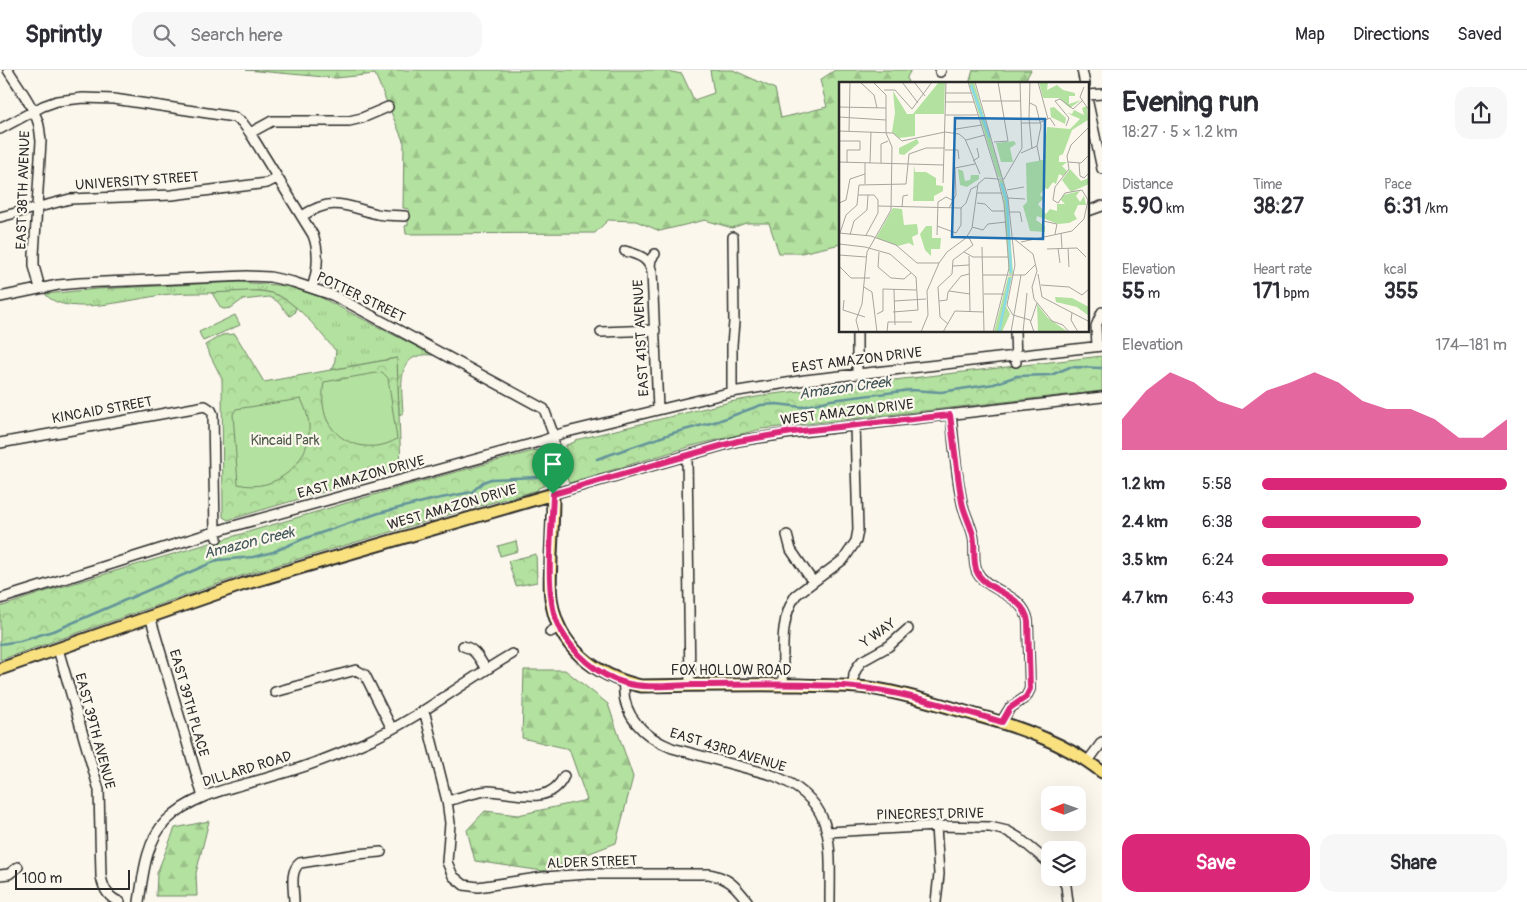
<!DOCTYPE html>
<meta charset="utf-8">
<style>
:root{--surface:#fff;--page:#f7f7f7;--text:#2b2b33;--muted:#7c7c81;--line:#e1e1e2;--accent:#db2777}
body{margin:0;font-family:Pangolin,sans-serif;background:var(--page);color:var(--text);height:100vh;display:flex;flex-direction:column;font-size:19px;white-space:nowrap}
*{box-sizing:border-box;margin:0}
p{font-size:16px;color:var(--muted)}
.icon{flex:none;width:28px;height:28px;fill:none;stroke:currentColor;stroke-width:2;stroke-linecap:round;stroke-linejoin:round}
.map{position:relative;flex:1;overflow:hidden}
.side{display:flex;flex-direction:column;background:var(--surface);width:425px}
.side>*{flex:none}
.needle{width:32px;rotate:269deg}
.fabs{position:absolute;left:1041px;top:716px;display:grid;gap:10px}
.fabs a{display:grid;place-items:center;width:45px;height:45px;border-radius:10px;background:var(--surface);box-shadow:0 5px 20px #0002;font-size:25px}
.scale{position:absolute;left:15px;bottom:12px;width:115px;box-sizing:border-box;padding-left:5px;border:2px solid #2b2b2b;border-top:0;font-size:14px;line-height:18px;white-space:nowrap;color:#2b2b2b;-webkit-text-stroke:4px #fbf7ec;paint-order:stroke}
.pin{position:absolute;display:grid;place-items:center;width:42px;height:42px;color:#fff;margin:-51px -21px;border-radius:50% 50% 50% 0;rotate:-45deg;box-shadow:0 0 5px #0007}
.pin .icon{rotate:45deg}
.round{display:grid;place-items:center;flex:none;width:52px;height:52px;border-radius:15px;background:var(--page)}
.headline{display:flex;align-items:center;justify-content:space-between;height:85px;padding:0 20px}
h1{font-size:28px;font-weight:700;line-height:38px}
.figures{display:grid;grid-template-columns:repeat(3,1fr);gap:8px;height:85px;padding:5px 20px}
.figures div{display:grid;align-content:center}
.figures b{font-size:21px;font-weight:700}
.figures small{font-size:14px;font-weight:400}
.figures p{font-size:14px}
.chart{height:140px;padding:10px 20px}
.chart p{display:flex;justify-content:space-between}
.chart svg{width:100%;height:90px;margin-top:5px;fill:var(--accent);opacity:.7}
.action{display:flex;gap:10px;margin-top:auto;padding:10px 20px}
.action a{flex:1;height:58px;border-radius:15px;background:var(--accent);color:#fff;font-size:20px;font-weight:700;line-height:58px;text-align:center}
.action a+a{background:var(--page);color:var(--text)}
ul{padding:0 20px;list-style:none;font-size:16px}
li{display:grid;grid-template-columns:80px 60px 1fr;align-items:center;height:38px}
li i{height:12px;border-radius:6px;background:var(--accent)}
header{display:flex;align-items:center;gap:30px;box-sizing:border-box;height:70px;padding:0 25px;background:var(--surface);border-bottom:1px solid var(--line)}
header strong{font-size:24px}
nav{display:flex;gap:28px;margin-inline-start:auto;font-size:18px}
.search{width:350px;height:45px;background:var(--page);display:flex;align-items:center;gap:12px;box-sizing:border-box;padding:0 18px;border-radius:15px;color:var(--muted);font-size:19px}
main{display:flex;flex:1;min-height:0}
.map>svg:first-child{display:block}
</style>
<header>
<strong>Sprintly</strong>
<div class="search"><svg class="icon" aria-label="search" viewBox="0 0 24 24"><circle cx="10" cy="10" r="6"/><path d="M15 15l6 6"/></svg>Search here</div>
<nav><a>Map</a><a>Directions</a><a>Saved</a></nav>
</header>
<main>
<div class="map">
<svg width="1102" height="832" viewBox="0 0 1102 832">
<defs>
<pattern id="grass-tufts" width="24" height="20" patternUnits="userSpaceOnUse" patternTransform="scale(1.25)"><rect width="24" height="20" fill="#b3e19f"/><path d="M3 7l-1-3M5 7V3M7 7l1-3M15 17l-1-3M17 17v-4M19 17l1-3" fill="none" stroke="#9ac189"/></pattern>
<pattern id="forest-firs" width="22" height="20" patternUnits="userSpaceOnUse" patternTransform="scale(1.25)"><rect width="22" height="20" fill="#b3e19f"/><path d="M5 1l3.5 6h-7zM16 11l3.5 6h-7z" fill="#9ac189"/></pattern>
<pattern id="park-crowns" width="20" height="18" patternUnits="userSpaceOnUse" patternTransform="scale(1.25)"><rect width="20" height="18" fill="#b3e19f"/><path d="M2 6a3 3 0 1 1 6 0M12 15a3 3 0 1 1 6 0" fill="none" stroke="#9ac189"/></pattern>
</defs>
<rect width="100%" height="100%" fill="#fbf7ec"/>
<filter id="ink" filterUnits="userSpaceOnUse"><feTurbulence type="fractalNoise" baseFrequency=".02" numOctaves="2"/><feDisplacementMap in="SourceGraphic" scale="10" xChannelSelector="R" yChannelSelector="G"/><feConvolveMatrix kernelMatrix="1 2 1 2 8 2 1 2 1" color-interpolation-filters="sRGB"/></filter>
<g filter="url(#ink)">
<path fill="url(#grass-tufts)" stroke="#6f8665" d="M239 212 288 216 318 226 433 285C394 281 402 318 403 343L399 345 397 288 330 300 334 297 336 281C315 258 293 223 259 221 243 221 226 223 209 223 197 223 184 223 171 224 141 226 67 250 45 224L97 219Z"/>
<path fill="url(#forest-firs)" stroke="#6f8665" d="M246 0H661L682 4 694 30 714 23 710 0H733L775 19 781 48 827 37 820 10 835 0H911L907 7 908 14H841V174L801 183H779L769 153H746L732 158 705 150 660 161 636 151 608 150 595 163 406 164 405 156 408 155 409 139 403 138 404 73 375 4 336 8Z
M973 0H1031L1023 14H969Z
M524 600H565L608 634 633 707 616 773 543 801 475 791 467 760 485 741 518 745 587 730 569 679 522 668Z
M209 751 196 803 197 826H156L157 803 175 758Z"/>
<path fill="url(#park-crowns)" stroke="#6f8665" d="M247 221C267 220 282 224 296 238L294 243 290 246 277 231 269 227 242 230 231 238 224 239 221 238 212 223Z
M235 264 264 312 397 288 401 399 228 450 223 447 222 309 205 275 222 265Z
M1102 286V321L762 359 692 376 569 413 565 404 566 375 575 372V370L730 332 773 324Z
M537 380V381H543L545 386 544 416 538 418V420L465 440 241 506 0 590V537L44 522 401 417Z
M536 484 537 512 516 516 508 491Z"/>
<path fill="#b3e19f" stroke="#6f8665" d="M235 245 240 255 203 271 199 262Z
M382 302 388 308 397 369C374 383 340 377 327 350 322 338 322 325 324 312Z
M301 329C305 337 308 345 309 355 312 392 275 424 238 414L233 344 236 339Z
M516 471 518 481 500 486 498 476Z"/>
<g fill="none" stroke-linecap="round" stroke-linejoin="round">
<path stroke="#64949b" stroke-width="2.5" d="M597 389 673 363 718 351 761 335 777 334 802 337 831 330 911 320 941 322 994 314 1017 306 1051 305 1070 297 1102 298
M0 574 20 571 56 560 218 490 253 487 273 482 303 469 379 443 431 430 472 422 483 412 491 409 537 407"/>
<g stroke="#2b2b2b" stroke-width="12">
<path id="minor" d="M8 0C18 16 32 34 38 52 40 58 40 65 41 71L34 185V196L40 218
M1082 0 1085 14
M940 2 941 0
M1088 25 1102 24
M1088 33 1102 99
M0 59 43 36 57 31 83 28 114 29 234 47 242 52 250 63 313 165C320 183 318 200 312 218
M250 63 272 51H349L362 48 388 37
M1088 141 1102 136
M302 146C334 126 345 136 377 144 386 146 396 145 405 146
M0 147 70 129 172 125 267 113 277 108
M625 181C639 185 648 187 652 202L658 339
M650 196 651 189 655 184
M0 227 58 215 80 213 247 206 270 207 293 212 332 225 354 236 544 339 554 366 553 424 738 371 792 363 1102 327
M1015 261 1016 292
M601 262 655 260
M1097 276 1096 256 1102 242
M857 304V261
M732 322V275L734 252 733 167
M951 345C954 374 956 404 962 432 964 443 970 453 973 465 976 477 972 491 977 502 986 521 1023 523 1028 551L1030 619 1026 627 1010 638 1001 652
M0 373 205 336 211 340 213 344 215 462 217 468
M687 386 690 615
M787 465 791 480 813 512
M0 529 230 457 542 371 563 363 732 322 805 310 1102 276
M150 546 203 727
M550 562 559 557
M463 576C476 579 479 589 486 599
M58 579 99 720 101 806C103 818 108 828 120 832
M624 613C621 645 644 667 672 678L772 705C837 730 830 774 830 832
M783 615C784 585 778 551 796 525L844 489 856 471 858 460 855 356
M853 616 854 604 858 596 862 591 889 576 908 559
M275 622 356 600 365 605 392 659
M424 640 447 731 450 753 447 792 453 806 464 815 478 817 544 807 588 804H709C730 808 736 817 748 832
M1088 691 1102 672
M447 731C460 728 476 721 489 721 515 722 550 737 564 706
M936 756 939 804 936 832
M828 762 936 756 990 757 1007 761 1019 768 1050 794
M0 805 9 804 18 797
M1062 808 1066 816 1068 832
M139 832C143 805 146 771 166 751 194 723 234 718 270 707 303 698 335 686 366 672 418 649 463 612 512 584
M294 832C294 820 289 801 300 793L357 784 381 782"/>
</g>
<g stroke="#2b2b2b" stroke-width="15">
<path id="major" d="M0 599 244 514 553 424C553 445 552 465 551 486 551 500 549 514 551 528 557 577 596 606 641 616 694 615 747 614 800 615 825 616 851 615 876 619 911 625 945 636 979 646 1022 658 1067 674 1102 702"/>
</g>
<use href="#minor" stroke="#fbf7ec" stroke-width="9"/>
<use href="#major" stroke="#fae180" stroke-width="11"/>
</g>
</g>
<g fill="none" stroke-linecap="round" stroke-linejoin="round" filter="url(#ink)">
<g stroke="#fff" stroke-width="10">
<path id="route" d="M950 345C954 374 957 403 962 432 964 443 970 453 973 465 976 477 972 491 977 502 985 521 1023 523 1028 551L1030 619 1026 627 1010 638 1002 652C953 638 905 622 855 617 840 615 825 616 810 615 771 614 732 615 693 615 670 615 647 619 625 613 597 605 574 584 560 559 543 528 552 461 553 424L738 371 792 362Z"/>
</g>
<use href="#route" stroke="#db2777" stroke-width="6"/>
</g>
<g text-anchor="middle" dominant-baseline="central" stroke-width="4.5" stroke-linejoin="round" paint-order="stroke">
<g font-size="14" fill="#2b2b2b" stroke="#fbf7ec">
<text transform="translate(137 111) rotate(-4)">UNIVERSITY STREET</text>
<text transform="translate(23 120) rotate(-88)">EAST 38TH AVENUE</text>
<text transform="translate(361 227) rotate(26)">POTTER STREET</text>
<text transform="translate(641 268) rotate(-93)">EAST 41ST AVENUE</text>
<text transform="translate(857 290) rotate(-7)">EAST AMAZON DRIVE</text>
<text transform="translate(102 340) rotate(-10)">KINCAID STREET</text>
<text transform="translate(847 342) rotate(-7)">WEST AMAZON DRIVE</text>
<text transform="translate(361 407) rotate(-15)">EAST AMAZON DRIVE</text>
<text transform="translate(452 437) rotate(-16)">WEST AMAZON DRIVE</text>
<text transform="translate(878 563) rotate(-35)">Y WAY</text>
<text x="731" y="600">FOX HOLLOW ROAD</text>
<text transform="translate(189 633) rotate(74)">EAST 39TH PLACE</text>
<text transform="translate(95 661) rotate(75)">EAST 39TH AVENUE</text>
<text transform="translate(728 680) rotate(17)">EAST 43RD AVENUE</text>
<text transform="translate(247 699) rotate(-17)">DILLARD ROAD</text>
<text transform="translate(930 744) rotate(-1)">PINECREST DRIVE</text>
<text transform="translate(592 792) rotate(-2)">ALDER STREET</text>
</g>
<g font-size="14" fill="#4d5848" stroke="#fbf7ec">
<text x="285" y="370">Kincaid Park</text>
</g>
<g font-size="15" font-style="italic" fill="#43575a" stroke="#fbf7ec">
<text transform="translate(845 318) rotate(-8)">Amazon Creek</text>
<text transform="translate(249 473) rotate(-14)">Amazon Creek</text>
</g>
</g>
<g transform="translate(839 12)">
<rect width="250" height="250" fill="#fbf7ec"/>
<path d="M200 0H209L208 8 218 3 224 8 236 11V14H230V22L242 18 231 26 220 16H204ZM248 24 249 38 233 48 224 72 220 74V80H228L223 84 228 89 224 94 220 92 217 102 214 100 209 107 205 106 201 113 205 116 199 122 207 132 211 127 218 129V122H226L222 118 224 113 241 109 237 114 241 120 245 114 247 123H239L235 132 238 137 230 141 219 142 198 134 197 138 206 144V150L191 149 184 124 188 120 187 81 204 78 208 45 231 47 241 37 228 31 233 32 235 28 245 33 243 26ZM215 25 227 36 226 42 212 35 211 26ZM78 57 80 61 65 73 60 72V66ZM119 87 124 89 126 99 131 98 132 93H140V97L128 105 121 103ZM231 87 242 99 250 96V102L232 110 223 98ZM216 215 233 216 250 225V234L238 225 217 220Z" fill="#b3e19f"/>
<path d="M100 0H106L105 32H76V54L60 56 53 50 56 31 54 9 68 32H74ZM130 0H135L163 96 159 95ZM175 59 177 62 171 66 174 80H162L157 61ZM75 83 76 90H87L97 96V103L104 104V109L95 114V119H74ZM160 98H164L169 121 174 192H170L165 119ZM54 126 63 127 65 143 78 142 79 152 73 155 75 164 70 161 59 164 37 156ZM87 144H93V156H102L101 167H92V174L86 168 81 152ZM173 194 167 224 171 232 163 250H155L169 195ZM198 222 209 236 229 250H199Z" fill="#b3e19f"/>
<path d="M56 130 62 134 63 143H47ZM78 143 79 152 65 154 63 150 60 154 47 156 42 153 45 148 59 145 63 148V145ZM59 146 63 149 60 153 43 154 44 148Z" fill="#b3e19f" fill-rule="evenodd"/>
<path fill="none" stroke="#8adae5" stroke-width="2.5" d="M132 3 151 56M162 101 168 119 172 191M160 250 171 196"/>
<path fill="none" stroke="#a8a59f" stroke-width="1" d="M21 0 35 13 38 26M63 0 79 21M75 0 86 14M136 0 169 116 176 183 168 223 174 233M191 0 190 36 193 67M199 0 209 37M245 5 241 15 250 28M45 8H56L73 27 93 0M106 11H132M143 19H181M106 20H135M191 21 197 24 202 44 198 64 201 79M0 25 47 26M106 33H139M0 35 47 38M182 41H200L211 36 216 44M227 44 230 36 216 19 221 17 234 27 244 18M0 49 54 51 63 59 106 50 120 52 126 57 141 92M10 49 11 0M115 51 117 47 143 43M127 58 146 53M0 59H21V68H8V81M155 60 169 59 159 0M106 68H119L120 77M182 71 198 64M134 79 140 75 138 66M0 80 105 83M229 80 242 81 250 73M31 81 32 50M42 81V62L49 59M240 81 241 94 245 96 249 92M165 97 183 66 181 0M0 101V124M104 101 107 0M26 102V81M168 108 185 105M138 111H163M19 113H35L39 118V131L27 153M169 116 186 117M0 121 7 118 11 97 26 92M138 121 146 122 153 129H165M39 124 122 126 127 121 132 107 138 104M63 125 64 114 69 113M110 126 117 113 116 86 136 82M171 130H181L183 140M204 139 218 142 216 152M98 144 117 151 122 143V126M133 145 144 148 149 142 167 140M0 151 32 154 57 163 78 181H100M1 151 7 133 18 123 20 103 67 102 70 72 87 66H106M222 151 223 166M11 153 15 139 28 128 29 113M98 153 99 120 107 115 113 118M174 156 194 172 198 189 193 205 195 217 213 239 224 243 230 250M182 160 233 149 245 137 249 118 243 108 226 111 219 121 214 118 216 105 230 87 228 74 232 63 250 45M0 162 26 165 51 172 77 195 79 228 54 230M143 165 145 250M219 166 221 181M229 166 230 185M208 167 238 166 247 175M40 170 39 185 52 196 65 197 72 191M125 170 134 175H169M0 173 27 175M130 174 131 230M0 184 12 196H31M114 184 130 183M199 192 203 215 249 239M144 193H186L196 183M202 203 230 205 243 213 250 207M25 205 33 210 38 250M55 207 56 243M110 209 131 212M145 212H165M5 218 4 228 26 235M55 219 87 217M100 219 108 218 109 210 122 194 130 192M233 231 232 238 239 250M38 232 44 229V207L78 208M174 233 191 238 195 250M192 239 198 221M109 242 101 235 99 205 113 192 114 178 134 163 129 154M20 250 17 238 23 222 28 170 52 128 53 65 47 51V13L34 0M48 250 49 240H73M82 250 89 233 88 209 100 181 108 170 127 156 133 146 139 102 146 96 159 97 129 0M104 250 116 229 145 230M154 250 170 186 165 122 159 97H165M172 250 182 193M184 250 188 211"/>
<path fill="#1f6fb2" fill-opacity="0.15" stroke="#1f6fb2" stroke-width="2.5" d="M116 36 206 37 204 157 113 155Z"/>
<rect width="250" height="250" fill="none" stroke="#2b2b2b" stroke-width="2.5"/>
</g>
</svg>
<div class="fabs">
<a><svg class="needle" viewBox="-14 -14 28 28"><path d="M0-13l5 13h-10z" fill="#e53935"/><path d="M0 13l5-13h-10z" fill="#7c7c81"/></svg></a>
<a><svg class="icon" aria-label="layers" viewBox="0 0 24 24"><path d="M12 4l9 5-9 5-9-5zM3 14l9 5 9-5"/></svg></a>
</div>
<div class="scale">100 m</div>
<div class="pin" style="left:553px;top:424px;background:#1e9e55"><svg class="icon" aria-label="arrive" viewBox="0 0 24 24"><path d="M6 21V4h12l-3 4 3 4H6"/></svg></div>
</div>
<section class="side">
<div class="headline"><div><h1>Evening run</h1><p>18:27 · 5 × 1.2 km</p></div><a class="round"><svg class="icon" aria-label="share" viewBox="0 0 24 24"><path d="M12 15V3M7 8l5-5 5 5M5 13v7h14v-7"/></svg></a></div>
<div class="figures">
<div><p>Distance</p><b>5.90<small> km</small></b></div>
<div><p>Time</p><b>38:27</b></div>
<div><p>Pace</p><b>6:31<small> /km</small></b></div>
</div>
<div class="figures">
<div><p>Elevation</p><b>55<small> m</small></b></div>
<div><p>Heart rate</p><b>171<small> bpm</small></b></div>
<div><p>kcal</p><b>355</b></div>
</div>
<div class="chart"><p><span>Elevation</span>174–181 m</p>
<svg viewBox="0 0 160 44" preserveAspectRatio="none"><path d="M0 44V29L10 15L20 6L30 11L40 20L50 24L60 15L70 11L80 6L90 11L100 20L110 24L120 24L130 29L140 38L150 38L160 29V44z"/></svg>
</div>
<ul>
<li><b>1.2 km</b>5:58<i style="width:100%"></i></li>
<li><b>2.4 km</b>6:38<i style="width:65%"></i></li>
<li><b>3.5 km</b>6:24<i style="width:76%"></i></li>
<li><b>4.7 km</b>6:43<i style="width:62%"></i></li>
</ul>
<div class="action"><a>Save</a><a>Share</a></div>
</section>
</main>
